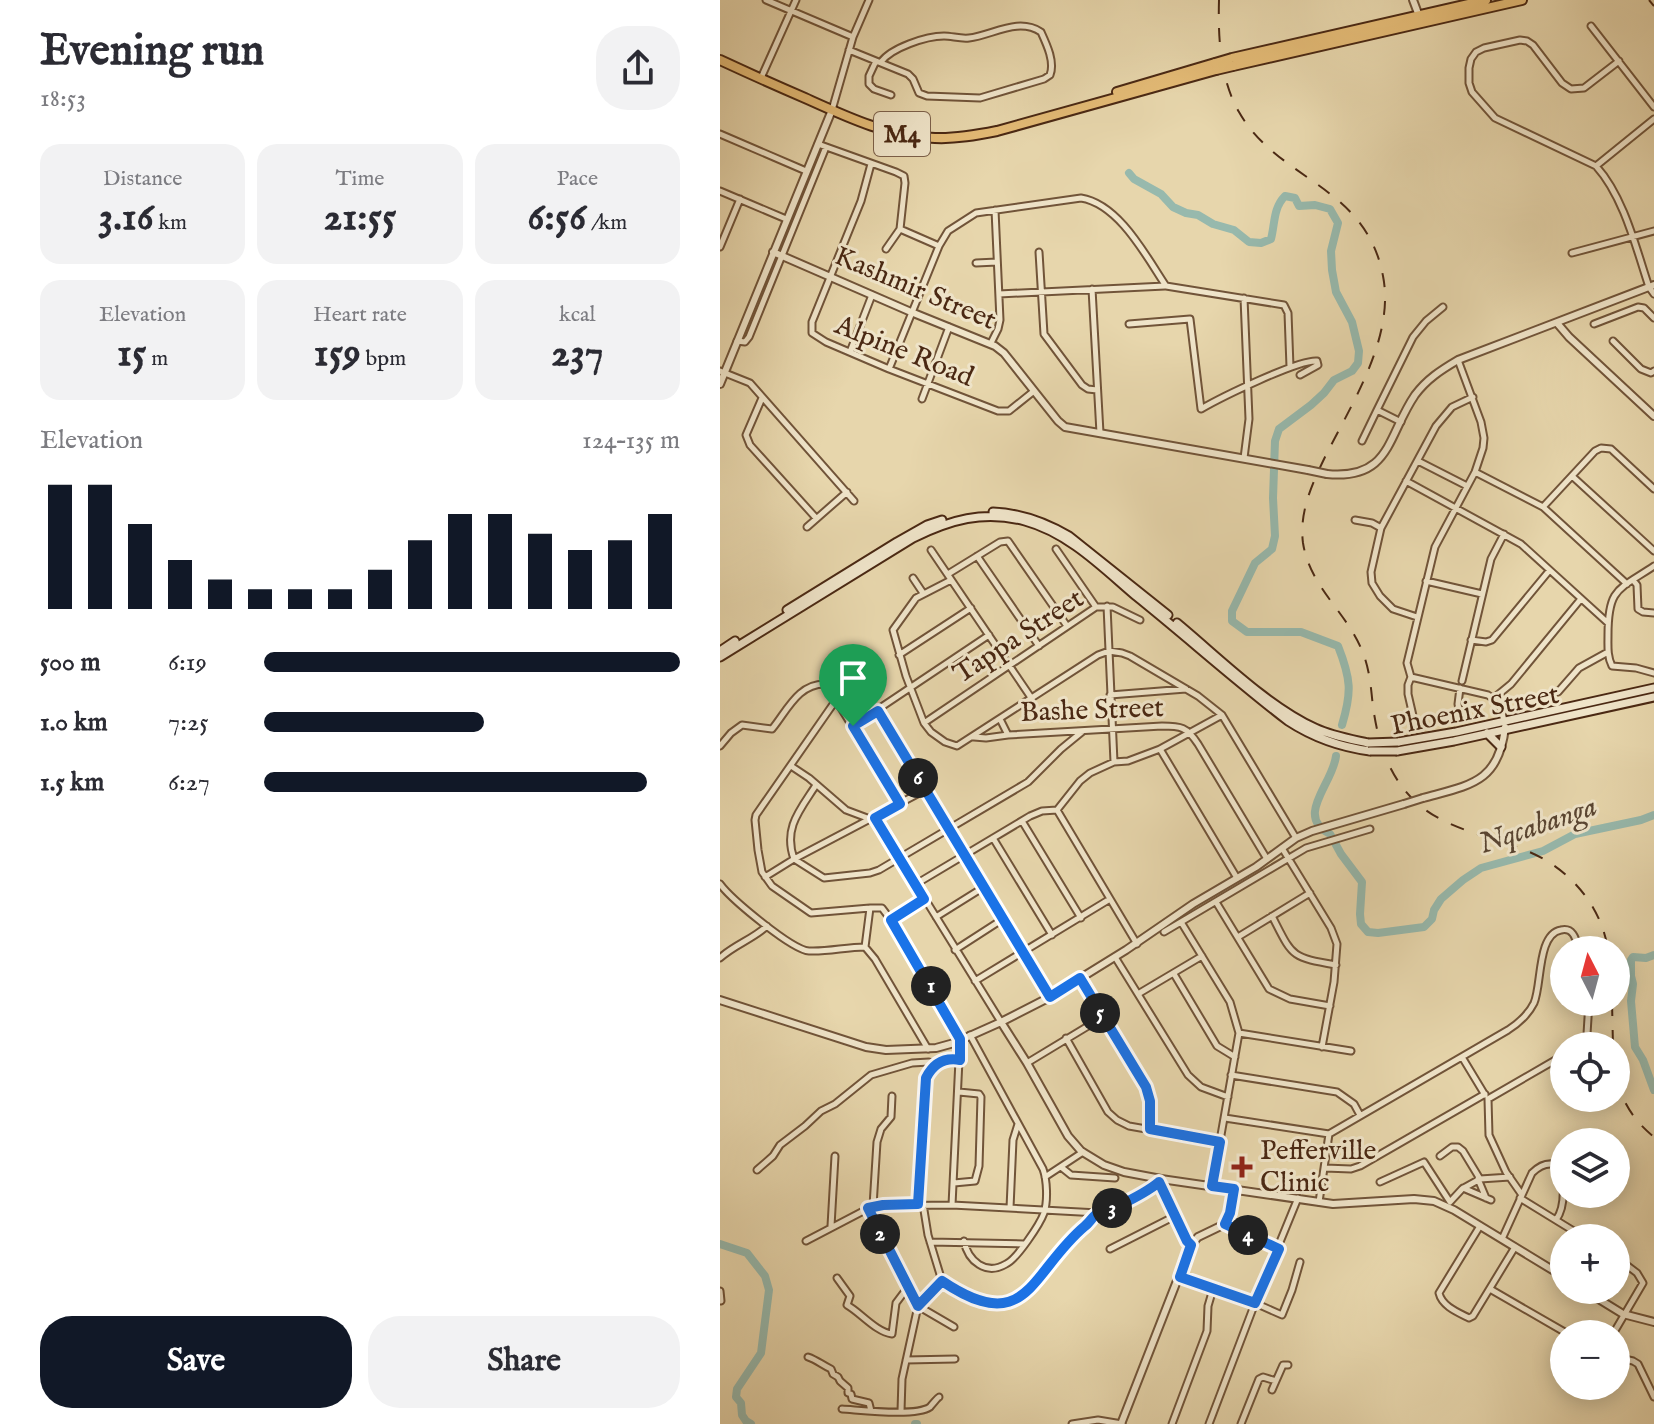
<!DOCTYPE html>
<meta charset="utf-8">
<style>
:root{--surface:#fff;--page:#f2f2f3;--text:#2b2b33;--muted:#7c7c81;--accent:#111827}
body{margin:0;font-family:"IM FELL English",serif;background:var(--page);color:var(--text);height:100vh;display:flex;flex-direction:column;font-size:30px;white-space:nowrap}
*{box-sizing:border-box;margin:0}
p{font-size:26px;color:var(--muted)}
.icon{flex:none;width:44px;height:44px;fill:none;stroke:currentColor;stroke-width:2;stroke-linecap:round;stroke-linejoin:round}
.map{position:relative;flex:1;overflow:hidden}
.details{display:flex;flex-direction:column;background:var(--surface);width:720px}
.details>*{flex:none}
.needle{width:52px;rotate:354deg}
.fabs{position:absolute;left:830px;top:936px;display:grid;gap:16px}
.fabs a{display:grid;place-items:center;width:80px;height:80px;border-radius:50%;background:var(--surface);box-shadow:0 4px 20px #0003;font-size:40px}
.pin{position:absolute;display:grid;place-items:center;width:68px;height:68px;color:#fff;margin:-82px -34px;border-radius:50% 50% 50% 0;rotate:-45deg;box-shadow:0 0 8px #0007}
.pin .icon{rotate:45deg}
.km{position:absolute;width:40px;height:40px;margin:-20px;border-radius:50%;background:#222;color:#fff;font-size:22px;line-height:40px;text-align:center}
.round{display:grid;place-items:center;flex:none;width:84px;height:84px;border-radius:32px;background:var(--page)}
.overview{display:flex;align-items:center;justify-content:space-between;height:136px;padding:0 40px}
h1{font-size:44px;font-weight:700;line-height:60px}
.stats{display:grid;grid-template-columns:repeat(3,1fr);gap:12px;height:136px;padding:8px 40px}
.stats div{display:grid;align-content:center;border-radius:20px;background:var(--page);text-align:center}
.stats b{font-size:40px;font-weight:700}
.stats small{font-size:22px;font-weight:400}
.stats p{font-size:22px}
.chart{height:224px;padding:16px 40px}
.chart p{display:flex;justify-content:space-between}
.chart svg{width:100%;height:144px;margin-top:8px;stroke:var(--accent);stroke-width:6}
.primary-button{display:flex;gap:16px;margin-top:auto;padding:16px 40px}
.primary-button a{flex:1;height:92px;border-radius:32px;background:var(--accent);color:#fff;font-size:32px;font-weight:700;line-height:92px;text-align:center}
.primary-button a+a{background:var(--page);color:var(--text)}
ul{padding:0 40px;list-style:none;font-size:26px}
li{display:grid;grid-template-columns:128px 96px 1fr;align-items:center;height:60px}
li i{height:20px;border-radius:10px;background:var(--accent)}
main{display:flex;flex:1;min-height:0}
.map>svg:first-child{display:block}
</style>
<main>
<section class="details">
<div class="overview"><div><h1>Evening run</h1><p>18:53</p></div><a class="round"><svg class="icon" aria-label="share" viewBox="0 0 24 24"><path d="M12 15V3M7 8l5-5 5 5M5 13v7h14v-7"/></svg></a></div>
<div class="stats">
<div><p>Distance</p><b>3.16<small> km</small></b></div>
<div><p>Time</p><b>21:55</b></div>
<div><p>Pace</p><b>6:56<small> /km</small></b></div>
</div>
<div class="stats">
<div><p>Elevation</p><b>15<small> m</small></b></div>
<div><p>Heart rate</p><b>159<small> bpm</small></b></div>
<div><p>kcal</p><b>237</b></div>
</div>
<div class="chart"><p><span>Elevation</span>124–135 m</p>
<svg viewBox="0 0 160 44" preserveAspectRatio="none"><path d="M5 44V6M15 44V6M25 44V18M35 44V29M45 44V35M55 44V38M65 44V38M75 44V38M85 44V32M95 44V23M105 44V15M115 44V15M125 44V21M135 44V26M145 44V23M155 44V15"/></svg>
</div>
<ul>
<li><b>500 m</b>6:19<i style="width:100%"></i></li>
<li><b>1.0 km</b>7:25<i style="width:53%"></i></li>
<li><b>1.5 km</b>6:27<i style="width:92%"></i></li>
</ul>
<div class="primary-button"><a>Save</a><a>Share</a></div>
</section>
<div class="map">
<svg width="934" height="1424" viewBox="0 0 934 1424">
<rect width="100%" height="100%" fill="#e7d6ac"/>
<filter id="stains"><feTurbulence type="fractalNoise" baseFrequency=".0025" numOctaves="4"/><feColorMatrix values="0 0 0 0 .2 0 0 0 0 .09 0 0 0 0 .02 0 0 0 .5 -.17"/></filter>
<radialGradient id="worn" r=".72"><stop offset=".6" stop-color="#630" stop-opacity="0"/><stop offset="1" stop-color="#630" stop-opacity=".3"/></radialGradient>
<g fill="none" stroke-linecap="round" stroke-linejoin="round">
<path stroke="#97b9ad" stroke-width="8" d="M409 173 414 179 441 194 453 207 466 213 478 215 493 224 514 230 529 242 541 243 551 239C555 224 553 208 565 196L575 198 579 206 595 205 610 209 618 223 611 251 612 270 616 292 632 322 639 351 638 363 632 371 614 380 604 393 591 405 559 429 555 441 553 498 555 536 552 549 535 563 512 611V621L527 632H581L618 646C631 679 632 692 622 725
M616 756C613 784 574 816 610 834L621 854 642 882 640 914 641 924 648 932 658 933 704 927 712 919 714 910 721 899 743 880 761 868 823 851 855 834 921 820 934 815
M934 955 926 958 913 957 911 960V976L913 984 911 1001 915 1047 923 1060 934 1090
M0 1244 27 1253 45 1276 49 1290 41 1353 17 1389 16 1397 21 1403 22 1415 26 1421 31 1424
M195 1424H197"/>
<g stroke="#715439" stroke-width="9">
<path id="minor" d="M46 0 133 37
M871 26 934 107
M129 50 188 74 193 79 199 93 207 96 260 98 324 79 330 75C335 62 327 45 321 32 298 17 273 35 249 38 240 39 232 36 224 36 206 36 171 48 161 62
M156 61 149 76V84L154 89 171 95
M899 61 864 88 851 89 842 83 813 45 807 41 800 40 764 48 756 52 751 59 749 68V83L752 92 775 118 876 166C904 197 916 248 929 287L934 294
M41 78 76 0
M112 110 133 37 149 0
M0 134 86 171
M98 144 176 172 184 176 185 183 180 229 166 249
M151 164 141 201 92 322V333L106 342 169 369 278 411H289L314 391
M876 166 934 119
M0 191 66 219
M180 229 219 246
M0 247 20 199
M319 252 324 334 362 385 368 389 377 390
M852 253 934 231
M256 263 277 262
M372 289 380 433
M279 294 445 286
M409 324 470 319 481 409C500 398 579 359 597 361L598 365 580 375
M874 324 918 307 924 308 934 318
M17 341 25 342 29 337 106 147
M893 341 921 369 931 373 934 371
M271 343 278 329 280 320 275 210
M130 352 152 295
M169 369 219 246 228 231 256 213 361 198C399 204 426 256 446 286L564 305 568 313 570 367
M0 371 30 383 134 501
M42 398 26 435 30 445 96 518
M202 399 229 327
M681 422 657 410 693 337 706 321 723 307
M642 441 657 410
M524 458 529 419 524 298
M698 461 747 486
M755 472 823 507 907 584
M852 476 934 551
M686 481 801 544 888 623
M823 507 875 451 881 448 891 449 934 489
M635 520 652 523 661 528
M87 527 127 492
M336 549 376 607
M211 550 312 699
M257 556 319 646
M934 566C898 590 888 588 888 635 888 646 887 656 892 666L916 668 934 673
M228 574 280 542 288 541 347 626
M193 578 203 593
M231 580 196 598 173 630 186 676 204 723 211 732 225 742 237 746 378 655 389 651 402 653 410 656 478 696 502 715 576 838
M913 580 917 585 918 609 923 612 934 613
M706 581 762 594
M387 606 394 762
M697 617 673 609 660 596 652 583 651 572 661 528 716 426 732 407 753 397
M751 640 766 642 772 640 829 571
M179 655 251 608
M691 677 768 695C778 701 782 710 784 721
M742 681 771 559 784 534
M838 692 859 668 888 652
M390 695 466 689
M774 698 791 684 860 600
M116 700 36 815 35 820 38 850 42 872 52 886 91 913 150 908H162L171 920 206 978 240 1039 232 1205
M122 709 149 693 151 681
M158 711 330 997
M740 715 738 704 740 688
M280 719 288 735 442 726C461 726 467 727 478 744L547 859
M694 720 688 694V685L691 677 687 663 715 547 755 472 763 448 764 438 761 422 738 360
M204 723 376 607H393L420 620
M133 726 269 635
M254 737 266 738 288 735
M0 746 11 733 22 725 52 729C67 711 78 683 106 684L112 689 116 700 180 804
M440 749 517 878
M71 766 89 778 126 810 150 819
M96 785C80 810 63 828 74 859L104 878 150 873 159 870 308 782 341 749 363 731
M337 810 417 944
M155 818 281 1022
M302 821 361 918
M273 838 332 935
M562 848 611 928 617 944 614 982 602 1047
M45 877 74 859 205 790
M0 884C11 899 72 950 89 951 108 952 126 947 145 947L155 959 208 1049
M196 884 310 816 322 811 337 810 360 781 370 773 394 762 408 761 440 749 502 715
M496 902 549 989 570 999 610 1006
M552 916C573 957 570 957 616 965
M216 917 264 887
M171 920 204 899
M461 922 510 1002 519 1033 492 1186
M444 932 586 848 650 829
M518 937 590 893
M145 947 150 908
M235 950 283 919
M395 957 468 1075 481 1087 508 1097
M0 958C14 945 33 939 47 926
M454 974 497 1046 515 1057
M360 978 426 1087 430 1101V1129
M255 981 390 899
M418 994 482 956
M519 1033 631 1051
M346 1038 388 1112 397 1120 409 1126 500 1142
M860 1046 867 1034 869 1002
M742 1057 765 1095
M307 1063 383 1017
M511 1075 617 1092 634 1104 640 1115
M768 1099 769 1135 786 1172 802 1195
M768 1099 844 1055
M505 1118 609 1134 788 1030C799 1023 808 1015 814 1003 822 985 817 934 841 930 854 927 856 940 859 950
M720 1156 732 1147H738L743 1151 760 1179
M341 1167 351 1175 395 1178
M605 1168 631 1169 640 1166 765 1094
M37 1170 53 1156 60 1145 85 1126 101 1111 115 1104 151 1075 192 1063 209 1062 217 1064
M325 1177 363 1152
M758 1179 766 1198
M439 1182 467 1241 471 1245
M660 1182 704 1162 730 1202
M234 1183 255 1181 259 1166 261 1097 259 1094 239 1092
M743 1188 771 1200
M800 1198 865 1238
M599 1202 609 1134
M730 1202 742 1189 760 1179 790 1177
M198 1204 206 1078C213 1064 224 1057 240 1060
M203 1204 208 1235 222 1281C307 1339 311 1272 364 1226 369 1223 373 1216 378 1214 382 1212 386 1211 390 1210 406 1202 425 1194 439 1182
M153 1206 157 1142 161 1129 171 1117 172 1096
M148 1208 198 1306 234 1327
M290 1208 293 1140 298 1124
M505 1224 559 1249
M111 1226 115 1156
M760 1226 719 1293C722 1306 737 1312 749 1318L753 1316 795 1247
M782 1239 812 1173C819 1166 828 1162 837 1165 845 1179 846 1206 836 1220
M86 1241 153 1206 232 1205 378 1213
M244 1241C248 1261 266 1276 286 1264 297 1259 320 1224 324 1213 328 1201 327 1180 323 1169L250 1035
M210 1242 304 1244
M390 1249 455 1216
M460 1277 535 1303 562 1315 572 1290 580 1262
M117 1278 130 1296 127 1305C141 1313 156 1332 172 1334L176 1303 188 1287
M770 1289 848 1334
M0 1291 1 1301
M893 1334 923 1283 917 1273 896 1257
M88 1357C97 1360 102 1365 111 1369L113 1374 118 1377 120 1381 128 1388V1393L131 1394 132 1399 149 1403 151 1411
M896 1357 913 1361 918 1364 934 1397
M186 1360 235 1359
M552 1390 563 1365H568
M122 1409C140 1410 196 1417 210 1407 211 1406 218 1397 219 1397
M181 1411 182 1379 198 1306 222 1281
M352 1424 378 1420 402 1424
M452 1424 487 1331 488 1306 493 1289
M489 1424 535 1303 578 1198
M521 1424 539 1379 543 1377 556 1381"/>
</g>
<g stroke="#715439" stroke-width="10">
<path id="tertiary" d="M693 0 699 16
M53 252 191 312 275 346 284 353 338 421 345 427 588 470
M837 323 849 337 934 416
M0 384 112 110
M607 474C671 480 667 436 695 395 707 379 721 370 738 360L934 285
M703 798C750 785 779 783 785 727
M0 1000 146 1047 166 1050 216 1048 234 1043 281 1022 330 997 406 950 473 904 536 867 576 838 592 831 684 804
M281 1022 307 1063 348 1136 361 1151 384 1165 404 1172 441 1179 613 1204 694 1199 714 1201 734 1210 844 1277
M864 1290 903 1314 934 1322
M401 1424 471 1245 478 1237 505 1224 510 1213 514 1189"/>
</g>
<g stroke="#4a2813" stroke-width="11">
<path id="secondary" d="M273 512C301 513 325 522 349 536L448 615
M67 610 177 542 207 525 222 520
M457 623C498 657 547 706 595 728 612 736 630 739 648 743
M0 651 15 641
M0 657 193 538C230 520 263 510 305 521 349 533 383 568 416 596 467 637 516 681 568 721 594 738 619 747 650 751
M767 733 781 747
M678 742 736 732 934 688
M677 751 734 741 934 697"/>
</g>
<g stroke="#4a2813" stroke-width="12">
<path id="primary" d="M512 58 766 0
M0 60C28 73 57 86 85 98 127 117 169 137 215 138 236 139 257 135 277 131L496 70
M513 66 802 0
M397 92 495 63"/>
</g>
<use href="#minor" stroke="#efe4c9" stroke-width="5"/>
<use href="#tertiary" stroke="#efe4c9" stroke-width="6"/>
<use href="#secondary" stroke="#efe4c9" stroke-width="7"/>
<use href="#primary" stroke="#e4bb76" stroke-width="8"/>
<path stroke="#4a2813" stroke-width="2" stroke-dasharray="14 14" stroke-linecap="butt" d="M499 0C498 38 500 79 519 112 558 181 646 185 663 276 675 337 632 403 605 457 592 484 579 512 583 543 590 588 628 613 643 653 650 671 651 689 653 707 657 734 663 758 678 781 708 827 756 831 802 849 846 865 881 903 888 950
M929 0 934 6
M892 1002 893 1046
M896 1077C902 1102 914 1121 934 1137"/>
<g stroke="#715439" stroke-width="10" stroke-linecap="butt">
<path id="tertiary-bridge" d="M588 470 607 474
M684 804 703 798"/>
</g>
<g stroke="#4a2813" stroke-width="11" stroke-linecap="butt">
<path id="secondary-bridge" d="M648 743 678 742
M650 751H677"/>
</g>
<g stroke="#4a2813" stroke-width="12" stroke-linecap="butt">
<path id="primary-bridge" d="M495 63 512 58
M496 70 513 66"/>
</g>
<use href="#tertiary-bridge" stroke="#efe4c9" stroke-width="6"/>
<use href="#secondary-bridge" stroke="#efe4c9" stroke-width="7"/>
<use href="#primary-bridge" stroke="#e4bb76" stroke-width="8"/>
</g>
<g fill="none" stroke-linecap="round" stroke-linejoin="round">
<g stroke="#fff" stroke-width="16">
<path id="route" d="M158 711 330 997 360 978 426 1087 430 1101V1129L500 1142 492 1186 514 1189 510 1213 505 1224 559 1249 535 1303 460 1277 471 1245 467 1241 439 1182C425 1194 406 1202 390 1210 386 1211 382 1212 378 1213 373 1216 369 1223 365 1226 310 1272 308 1339 222 1281L198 1306 148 1208 163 1205 198 1204 206 1078C213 1064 224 1057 240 1060V1039L171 920 204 899 155 818 180 804 133 726Z"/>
</g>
<use href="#route" stroke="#1a73e8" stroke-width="10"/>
</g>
<path fill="#8f2418" stroke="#efe4c9" stroke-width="3" d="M518 1155h8v8h8v8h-8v8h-8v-8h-8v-8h8z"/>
<g text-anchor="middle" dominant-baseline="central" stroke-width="6" stroke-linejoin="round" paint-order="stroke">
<rect fill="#efe4c9" stroke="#7c604a" stroke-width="2" x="154" y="112" width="56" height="44" rx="6"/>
<g font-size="26" font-weight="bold" fill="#4a2813">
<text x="182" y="134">M4</text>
</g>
<g font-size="28" fill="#4a2813" stroke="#efe4c9">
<text transform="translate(195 289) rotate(23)">Kashmir Street</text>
<text transform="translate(184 352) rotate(22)">Alpine Road</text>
<text transform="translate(299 637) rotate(-33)">Tappa Street</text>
<text transform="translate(372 711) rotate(-2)">Bashe Street</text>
<text transform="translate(755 711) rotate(-11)">Phoenix Street</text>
</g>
<g font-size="28" fill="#4a2813" stroke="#efe4c9" text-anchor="start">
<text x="540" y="1151">Pefferville<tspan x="540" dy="32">Clinic</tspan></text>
</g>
<g font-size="30" font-style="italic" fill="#594532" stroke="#efe4c9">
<text transform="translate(818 826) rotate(-19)">Nqcabanga</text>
</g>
</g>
<rect width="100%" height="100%" filter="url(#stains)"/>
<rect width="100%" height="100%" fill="url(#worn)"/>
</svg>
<div class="fabs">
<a><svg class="needle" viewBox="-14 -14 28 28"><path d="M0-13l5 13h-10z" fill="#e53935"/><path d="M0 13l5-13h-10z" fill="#7c7c81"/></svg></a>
<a><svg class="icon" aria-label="locate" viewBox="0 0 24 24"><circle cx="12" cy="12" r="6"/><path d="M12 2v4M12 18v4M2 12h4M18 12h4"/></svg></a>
<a><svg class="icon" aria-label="layers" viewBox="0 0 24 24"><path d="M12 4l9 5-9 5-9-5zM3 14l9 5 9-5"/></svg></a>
<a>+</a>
<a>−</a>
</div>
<div class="pin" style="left:133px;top:726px;background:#1e9e55"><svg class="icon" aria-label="arrive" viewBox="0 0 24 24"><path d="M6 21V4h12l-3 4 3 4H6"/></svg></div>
<b class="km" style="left:211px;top:986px">1</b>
<b class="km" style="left:160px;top:1234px">2</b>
<b class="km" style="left:392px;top:1208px">3</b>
<b class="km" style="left:528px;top:1235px">4</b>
<b class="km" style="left:380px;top:1013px">5</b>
<b class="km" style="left:198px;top:778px">6</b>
</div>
</main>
